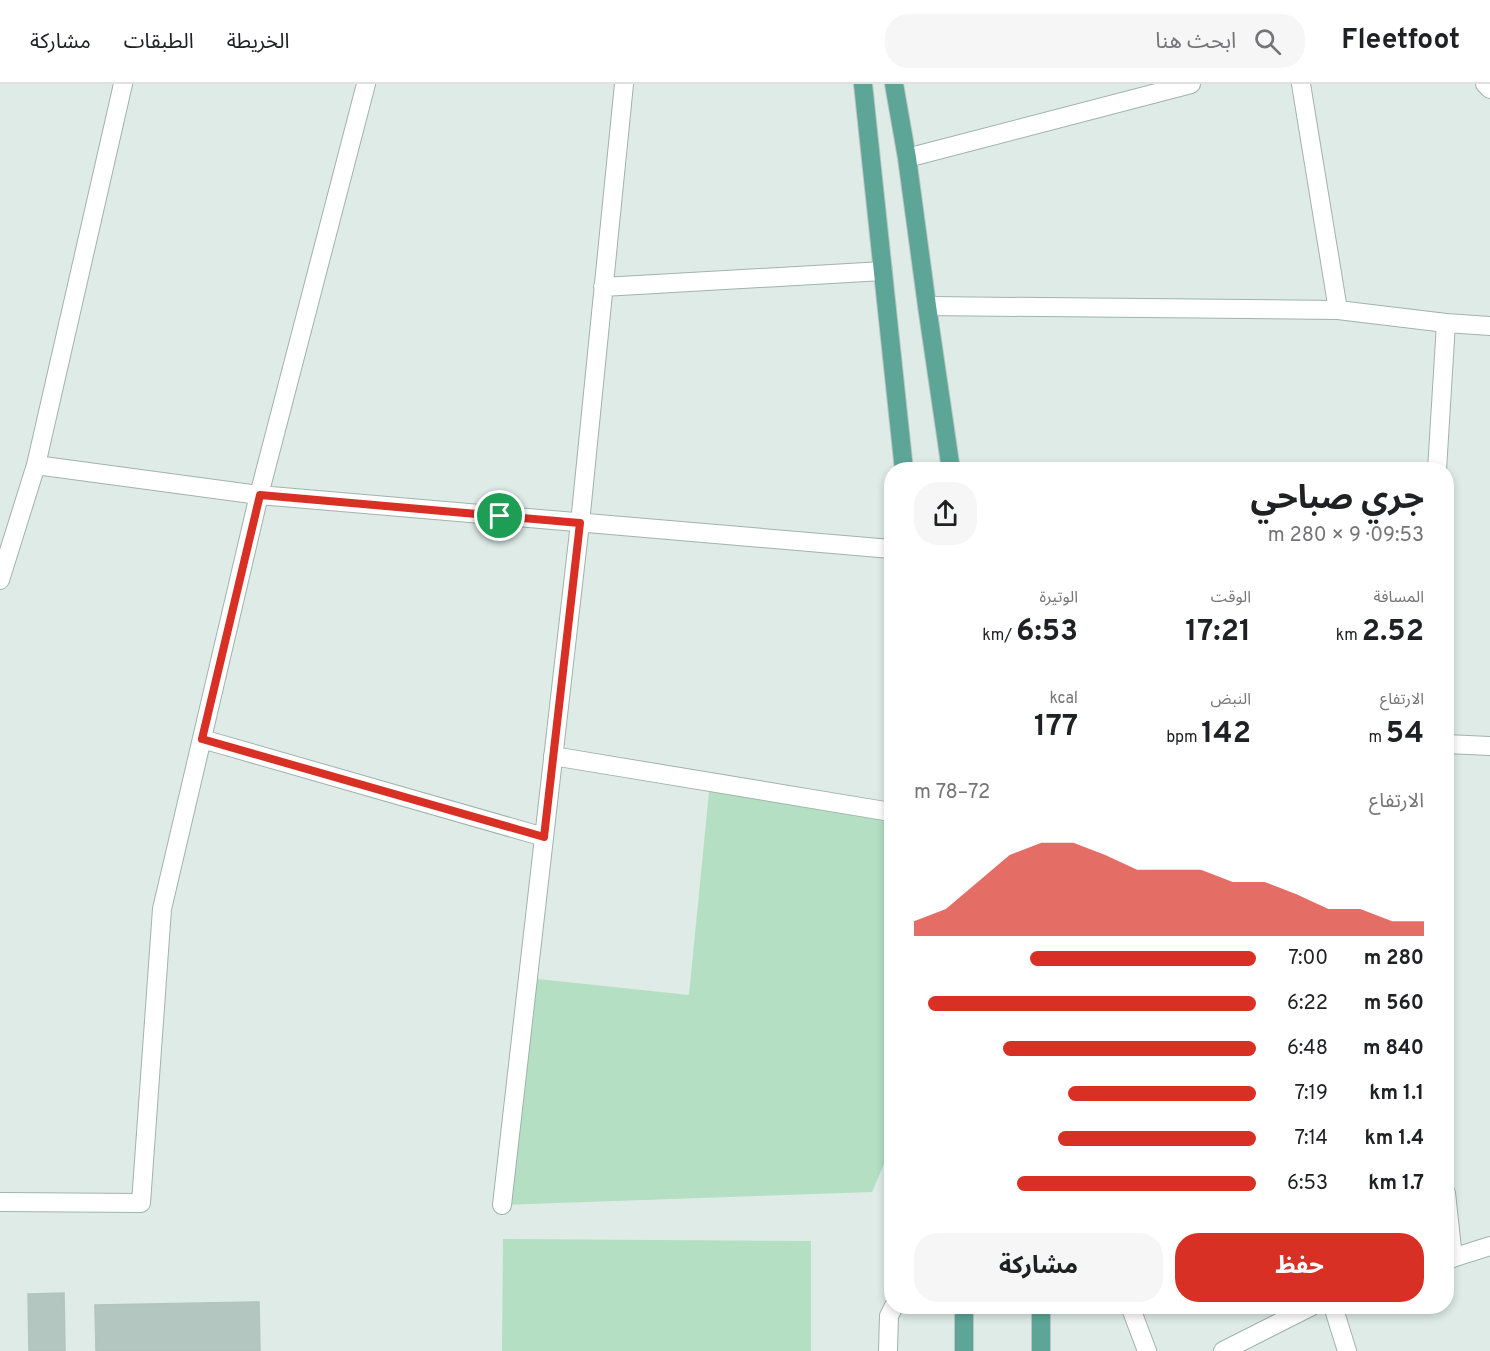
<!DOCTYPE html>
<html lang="ar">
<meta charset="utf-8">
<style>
:root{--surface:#fff;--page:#f6f6f6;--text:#202124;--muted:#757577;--line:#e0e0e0;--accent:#d93025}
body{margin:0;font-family:Overpass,"Noto Sans Arabic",sans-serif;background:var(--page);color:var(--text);direction:rtl;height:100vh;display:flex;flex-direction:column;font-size:22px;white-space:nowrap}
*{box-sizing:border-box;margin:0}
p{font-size:20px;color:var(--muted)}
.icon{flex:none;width:33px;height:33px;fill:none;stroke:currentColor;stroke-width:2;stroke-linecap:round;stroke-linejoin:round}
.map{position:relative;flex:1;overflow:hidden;direction:ltr}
.details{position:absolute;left:884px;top:378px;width:570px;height:852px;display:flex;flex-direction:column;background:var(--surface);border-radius:24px;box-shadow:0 3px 9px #0003;direction:rtl}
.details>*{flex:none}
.pin{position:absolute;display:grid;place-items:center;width:51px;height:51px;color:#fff;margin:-26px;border:3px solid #fff;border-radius:50%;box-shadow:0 2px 6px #0007}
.round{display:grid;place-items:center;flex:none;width:63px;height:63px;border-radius:24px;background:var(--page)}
.summary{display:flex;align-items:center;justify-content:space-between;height:102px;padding:0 30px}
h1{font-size:33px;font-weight:700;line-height:45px}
.figures{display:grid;grid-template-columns:repeat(3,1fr);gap:9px;height:102px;padding:6px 30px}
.figures div{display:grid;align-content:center}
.figures b{font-size:30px;font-weight:700}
.figures small{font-size:16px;font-weight:400}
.figures p{font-size:16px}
.chart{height:168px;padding:12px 30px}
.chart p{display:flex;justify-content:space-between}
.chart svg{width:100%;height:108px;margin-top:6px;fill:var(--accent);opacity:.7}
.action{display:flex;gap:12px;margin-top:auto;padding:12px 30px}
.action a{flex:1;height:69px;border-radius:24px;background:var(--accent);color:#fff;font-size:24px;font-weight:700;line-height:69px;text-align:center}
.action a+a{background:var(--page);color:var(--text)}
ul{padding:0 30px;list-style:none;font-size:20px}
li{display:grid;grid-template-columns:96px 72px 1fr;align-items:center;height:45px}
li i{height:15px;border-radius:8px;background:var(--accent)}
header{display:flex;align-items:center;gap:36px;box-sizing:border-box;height:84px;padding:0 30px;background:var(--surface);border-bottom:2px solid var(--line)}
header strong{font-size:28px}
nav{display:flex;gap:33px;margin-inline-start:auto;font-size:21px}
.search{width:420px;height:54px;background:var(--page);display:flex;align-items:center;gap:15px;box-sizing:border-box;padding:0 21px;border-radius:24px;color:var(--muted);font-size:22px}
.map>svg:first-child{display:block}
</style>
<header>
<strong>Fleetfoot</strong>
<div class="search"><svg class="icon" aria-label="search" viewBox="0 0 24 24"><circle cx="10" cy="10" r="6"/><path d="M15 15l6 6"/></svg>ابحث هنا</div>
<nav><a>الخريطة</a><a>الطبقات</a><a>مشاركة</a></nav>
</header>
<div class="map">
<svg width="1490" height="1267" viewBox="0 0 1490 1267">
<rect width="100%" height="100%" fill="#deebe6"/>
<path fill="#b4dfc2" d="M710 698 891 728V1064L872 1108 502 1121 528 894 689 911Z
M503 1155 811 1157V1267H502Z"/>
<path fill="#b3c6bf" stroke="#b0c5be" stroke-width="1.5" d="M64 1209 65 1267H29L28 1210Z
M259 1218 260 1267H96L95 1221Z"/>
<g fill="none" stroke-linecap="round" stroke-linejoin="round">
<g stroke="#a0b3ae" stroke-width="20">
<path id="minor" d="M1301 0 1338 226
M1485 0 1490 5
M907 74 1191 0
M603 203 883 187
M927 222 1338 226 1446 239 1490 242
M36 381 259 411 891 465
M1437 386 1446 239
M0 496 36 381 123 0
M202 655 544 753
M1446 660 1490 662
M553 672 891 728
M1446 1109 1453 1174
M0 1118 141 1119 162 825 259 411 366 0
M502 1121 580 439 624 0
M1446 1176 1490 1162
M1130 1222 1147 1267
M1333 1222 1347 1267
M888 1267 889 1232 894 1222
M1223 1267 1312 1222"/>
</g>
<g stroke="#bbc5c3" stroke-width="20">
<path id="major" d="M863 0 904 386
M894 0 907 74 927 222 951 386
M964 1222V1267
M1041 1222V1267"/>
</g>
<use href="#minor" stroke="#fff" stroke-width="18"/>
<use href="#major" stroke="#5da697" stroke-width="18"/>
</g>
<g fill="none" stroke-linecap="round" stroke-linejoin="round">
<g stroke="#fff" stroke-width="12">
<path id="route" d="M260 411 580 439 544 753 202 655Z"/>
</g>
<use href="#route" stroke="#d93025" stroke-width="8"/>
</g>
</svg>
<div class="pin" style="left:500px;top:432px;background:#1e9e55"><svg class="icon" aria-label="arrive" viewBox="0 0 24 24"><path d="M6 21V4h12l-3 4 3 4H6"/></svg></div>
<section class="details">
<div class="summary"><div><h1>جري صباحي</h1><p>09:53 · 9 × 280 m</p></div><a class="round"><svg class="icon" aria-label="share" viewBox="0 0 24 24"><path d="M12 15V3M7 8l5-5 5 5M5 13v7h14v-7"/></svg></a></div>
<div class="figures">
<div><p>المسافة</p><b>2.52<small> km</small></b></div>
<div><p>الوقت</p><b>17:21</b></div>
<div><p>الوتيرة</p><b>6:53<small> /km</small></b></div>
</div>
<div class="figures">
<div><p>الارتفاع</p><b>54<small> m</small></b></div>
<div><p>النبض</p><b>142<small> bpm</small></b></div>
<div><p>kcal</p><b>177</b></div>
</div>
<div class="chart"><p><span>الارتفاع</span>72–78 m</p>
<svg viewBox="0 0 160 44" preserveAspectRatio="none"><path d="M0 44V38L10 33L20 22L30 11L40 6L50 6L60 11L70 17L80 17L90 17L100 22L110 22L120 27L130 33L140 33L150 38L160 38V44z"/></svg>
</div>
<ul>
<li><b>280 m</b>7:00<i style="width:66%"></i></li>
<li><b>560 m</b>6:22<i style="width:96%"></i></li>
<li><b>840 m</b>6:48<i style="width:74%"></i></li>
<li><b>1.1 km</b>7:19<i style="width:55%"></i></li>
<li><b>1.4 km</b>7:14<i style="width:58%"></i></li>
<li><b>1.7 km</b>6:53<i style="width:70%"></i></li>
</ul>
<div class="action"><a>حفظ</a><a>مشاركة</a></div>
</section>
</div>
